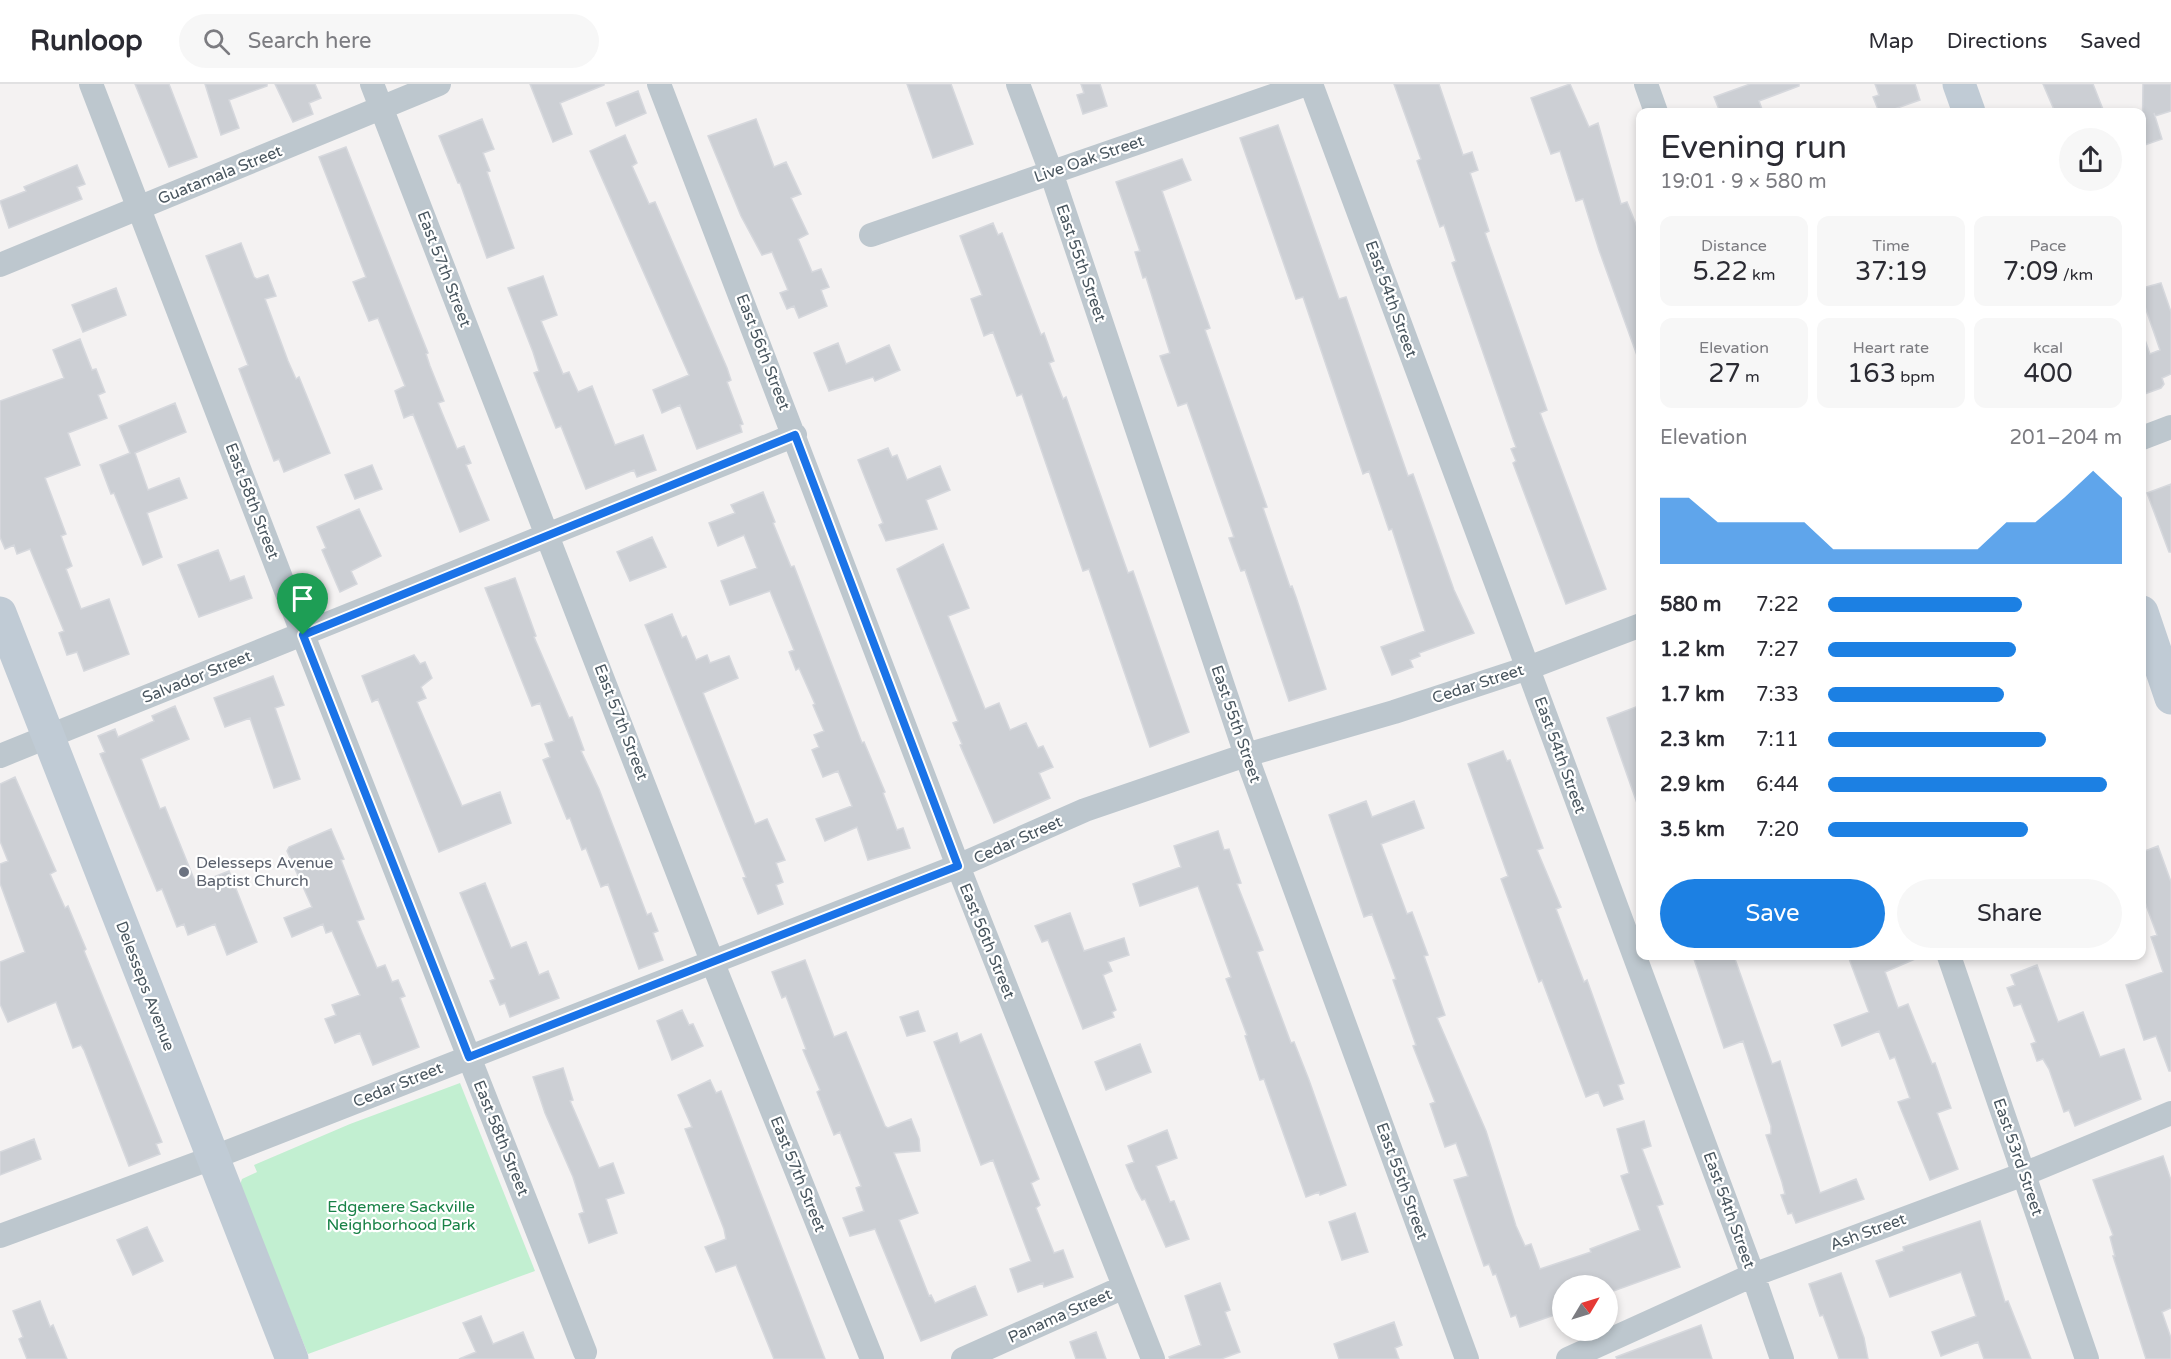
<!DOCTYPE html>
<meta charset="utf-8">
<style>
:root{--surface:#fff;--page:#f7f7f7;--text:#2b2b33;--muted:#7c7c81;--line:#e1e1e2;--accent:#1c80e3}
body{margin:0;font-family:"Varela Round",sans-serif;background:var(--page);color:var(--text);height:100vh;display:flex;flex-direction:column;font-size:22px;white-space:nowrap}
*{box-sizing:border-box;margin:0}
p{font-size:20px;color:var(--muted)}
.icon{flex:none;width:33px;height:33px;fill:none;stroke:currentColor;stroke-width:2;stroke-linecap:round;stroke-linejoin:round}
.map{position:relative;flex:1;overflow:hidden}
.side{position:absolute;left:1636px;top:24px;width:510px;height:852px;display:flex;flex-direction:column;background:var(--surface);border-radius:12px;box-shadow:0 3px 9px #0003}
.side>*{flex:none}
.needle{width:39px;rotate:52deg}
.buttons{position:absolute;left:1552px;top:1191px;display:grid;gap:12px}
.buttons a{display:grid;place-items:center;width:66px;height:66px;border-radius:50%;background:var(--surface);box-shadow:0 3px 9px #0003;font-size:30px}
.pin{position:absolute;display:grid;place-items:center;width:51px;height:51px;color:#fff;margin:-62px -26px;border-radius:50% 50% 50% 0;rotate:-45deg;box-shadow:0 0 6px #0007}
.pin .icon{rotate:45deg}
.round{display:grid;place-items:center;flex:none;width:63px;height:63px;border-radius:32px;background:var(--page)}
.summary{display:flex;align-items:center;justify-content:space-between;height:102px;padding:0 24px}
h1{font-size:33px;font-weight:600;line-height:45px}
.figures{display:grid;grid-template-columns:repeat(3,1fr);gap:9px;height:102px;padding:6px 24px}
.figures div{display:grid;align-content:center;border-radius:12px;background:var(--page);text-align:center}
.figures b{font-size:26px;font-weight:600}
.figures small{font-size:16px;font-weight:400}
.figures p{font-size:16px}
.chart{height:168px;padding:12px 24px}
.chart p{display:flex;justify-content:space-between}
.chart svg{width:100%;height:108px;margin-top:6px;fill:var(--accent);opacity:.7}
.button{display:flex;gap:12px;margin-top:auto;padding:12px 24px}
.button a{flex:1;height:69px;border-radius:36px;background:var(--accent);color:#fff;font-size:24px;font-weight:600;line-height:69px;text-align:center}
.button a+a{background:var(--page);color:var(--text)}
ul{padding:0 24px;list-style:none;font-size:20px}
li{display:grid;grid-template-columns:96px 72px 1fr;align-items:center;height:45px}
li i{height:15px;border-radius:8px;background:var(--accent)}
header{display:flex;align-items:center;gap:36px;box-sizing:border-box;height:84px;padding:0 30px;background:var(--surface);border-bottom:2px solid var(--line)}
header strong{font-size:28px}
nav{display:flex;gap:33px;margin-inline-start:auto;font-size:21px}
.search{width:420px;height:54px;background:var(--page);display:flex;align-items:center;gap:15px;box-sizing:border-box;padding:0 21px;border-radius:33px;color:var(--muted);font-size:22px}
.map>svg:first-child{display:block}
</style>
<header>
<strong>Runloop</strong>
<div class="search"><svg class="icon" aria-label="search" viewBox="0 0 24 24"><circle cx="10" cy="10" r="6"/><path d="M15 15l6 6"/></svg>Search here</div>
<nav><a>Map</a><a>Directions</a><a>Saved</a></nav>
</header>
<div class="map">
<svg width="2171" height="1275" viewBox="0 0 2171 1275">
<rect width="100%" height="100%" fill="#f4f2f2"/>
<path fill="#c2efd1" d="M460 999 535 1187 308 1270 239 1104 242 1095 257 1088 254 1081 350 1040Z"/>
<path fill="#cccfd4" stroke="#d6d8dd" stroke-width="1.5" d="M135 0H169L197 73 169 83Z
M205 0H267V2L229 16 239 44 221 51Z
M275 0H315L321 14 309 19 313 30 293 38Z
M530 0H604V1L560 19 572 50 553 58Z
M907 0H951L973 60 933 74Z
M1081 0H1100L1107 22 1083 30 1077 11 1084 9Z
M1394 0H1439L1463 71 1472 68 1478 86 1470 89 1489 147 1485 149 1547 326 1540 329 1606 505 1566 520 1513 379 1516 377 1511 365 1516 363 1513 355 1452 179 1456 177 1444 141 1440 143 1417 77 1421 75Z
M1570 0 1589 43 1598 39 1621 120 1627 118 1641 153V160L1638 161 1641 172V277H1639L1599 166 1583 115 1576 117 1560 67 1551 70 1531 14Z
M1750 0H1799V2L1759 17 1763 28H1720L1714 13Z
M1875 0H1915L1920 16 1886 28H1879L1873 13 1879 11Z
M2043 0H2093L2104 28H2055Z
M2143 0H2171V27L2155 32 2154 29 2162 55 2142 62Z
M638 7 646 29 616 42 607 19Z
M482 35 494 65 483 69 490 87 487 88 514 164 487 174 460 99H458L439 52Z
M756 35 774 83 786 78 801 110 791 114 808 150 798 155 812 188 821 185 829 203 821 206 827 222 799 234 794 222 787 225 780 209 788 206 772 168 762 171 741 132 708 52Z
M1278 41 1339 215 1346 213 1408 392 1413 390 1454 506 1474 549 1419 569 1420 572 1410 576 1413 583 1392 591 1381 563 1425 547 1392 445 1389 446 1369 387 1363 390 1303 213 1296 215 1240 54Z
M625 51 637 79 632 82 649 120 655 118 727 284 731 296 727 298 743 340 740 341 742 348 697 365 680 321 662 329 653 306 689 291 590 67Z
M346 63 428 269 426 270 430 282 444 317 438 319 457 365 464 362 471 379 466 381 489 436 460 448 413 330 404 334 395 307 405 302 378 234 369 237 353 198 366 193 319 73Z
M1182 75 1191 96 1162 107 1210 244 1205 246 1267 423 1263 424 1290 503 1292 502 1296 513 1326 605 1289 617 1245 486 1241 487 1229 454 1234 453 1187 319 1178 322 1160 272 1170 269 1146 193 1143 194 1135 168 1140 167 1116 98Z
M77 81 85 100 77 103 82 115 9 144 0 117 26 107 24 103Z
M993 139 998 151 1002 149 1041 251 1044 249 1054 277 1049 279 1063 315 1066 313 1128 489 1133 487 1189 648 1150 663 1089 485 1083 487 1022 310 1017 312 993 248 984 252 971 215 982 211 960 152Z
M241 159 254 193 257 195 268 191 276 212 265 215 288 277 296 295 299 293 330 369 284 388 279 375 274 377 239 285 248 281 206 172Z
M543 192 557 231 541 237 563 290 569 288 578 308 592 302 615 361 643 351 656 386 637 393 634 386 586 405 561 342 556 344 534 289 539 287 533 268 508 204Z
M2161 199 2171 228V290L2162 294 2164 300 2161 304 2142 311V257L2145 256 2150 270 2160 266 2142 214V204Z
M116 204 126 231 83 248 72 221Z
M80 255 92 286 96 285 105 308 98 311 107 334 68 349 80 381 45 394 66 450 61 452 72 482 66 485 81 525 109 515 129 570 84 587 77 568 67 571 59 549 64 547 30 465 17 470 14 461 5 465 0 453V317L64 294 53 266Z
M838 259 846 280 889 261 900 286 875 297 873 293 829 307 814 269Z
M175 319 186 348 135 369 148 406 179 394 187 414 147 429 162 473 143 481 114 409 111 410 100 381 130 369 119 342Z
M888 364 892 373 897 371 907 396 940 382 950 406 926 416 937 445 886 457 879 441 883 439 858 376Z
M372 381 382 405 355 415 345 391Z
M2171 400V468H2169L2147 409Z
M763 408 775 438 773 439 791 483 794 482 862 659 864 658 885 708 883 709 897 746 903 744 910 764 868 776 857 743 825 757 816 735 852 722 838 687 823 693 812 666 819 663 814 651 824 647 813 621 815 620 799 584 796 586 789 568 794 566 770 507 730 521 721 497 757 484 744 451 718 462 709 439 735 429 731 421Z
M359 425 381 472 351 487 357 500 340 508 322 466 326 464 317 443Z
M652 453 666 483 630 497 617 468Z
M943 460 969 524 948 532 985 625 999 619 1010 646 1026 639 1038 664 1043 662 1053 683 1039 689 1050 714 994 739 960 661 962 660 953 639 958 637 897 485Z
M218 466 230 497 244 492 252 514 199 533 178 481Z
M515 494 536 552 534 553 569 634 572 633 584 666 581 667 599 705 647 831 651 829 658 847 653 849 663 876 639 885 608 800 601 803 586 764 582 766 570 734 567 735 543 676 550 673 545 660 554 657 540 619 532 622 485 504Z
M672 530 682 554 686 552 696 576 707 571 710 579 729 572 738 594 703 609 755 740 767 735 785 776 776 779 783 798 776 801 783 820 758 830 743 794 746 793 645 541Z
M414 571 420 580 425 578 432 594 421 603 426 614 417 618 462 722 500 708 511 739 439 768 378 615 372 618 362 592Z
M273 592 284 621 275 624 300 695 274 704 250 634 225 643 214 614Z
M1641 621V721L1638 722 1607 634Z
M175 622 189 655 141 675 160 725 165 723 196 800 229 787 257 858 227 871 215 840 188 851 184 840 177 843 162 805 157 807 100 670 105 668 98 652 115 645 118 653 154 637 152 632Z
M1503 667 1507 677 1510 676 1543 764 1537 766 1561 823 1556 825 1584 898 1587 896 1624 999 1618 1001 1623 1015 1604 1022 1598 1008 1586 1013 1542 896 1539 898 1501 795 1508 792 1468 680Z
M15 693 56 787 50 790 65 824 68 822 86 865 84 867 162 1058 156 1060 160 1070 129 1082 84 966 81 961 73 964 56 918 8 938 0 920V878L25 868 0 799V780L8 777 0 757V700Z
M1366 717 1372 733 1414 717 1424 744 1381 760 1407 830 1412 828 1428 871 1424 872 1445 931 1437 934 1486 1047 1516 1142 1525 1162 1531 1160 1540 1185 1591 1168 1590 1165 1640 1146 1621 1092 1629 1089 1617 1045 1644 1037 1651 1062 1642 1065 1663 1120 1657 1122 1680 1183 1608 1209V1202H1563V1228L1520 1243 1516 1231 1511 1233 1496 1190 1493 1191 1489 1180 1484 1182 1454 1096 1468 1092 1456 1059 1445 1063 1430 1020 1435 1018 1413 962 1416 961 1393 896 1396 895 1372 830 1364 833 1329 731Z
M331 745 344 775 341 776 364 835 357 837 377 884 385 881 392 898 398 896 405 912 400 914 419 963 373 981 360 949 335 959 325 935 336 931 332 921 360 911 332 847 326 849 323 840 292 853 284 834 312 823 287 767 289 763Z
M1218 747 1224 766 1229 765 1241 799 1237 800 1263 866 1257 868 1291 959 1294 958 1309 996 1346 1101 1320 1111 1319 1108 1306 1113 1264 995 1260 996 1245 952 1247 951 1226 895 1231 893 1198 802 1140 822 1133 800 1181 783 1174 762Z
M2158 762 2171 798V987H2169L2156 952 2144 956 2126 901 2163 888 2151 853 2157 851 2142 810V768Z
M485 799 511 864 526 858 539 891 548 887 559 914 510 933 505 919 500 921 490 897 495 895 460 809Z
M1070 829 1084 867 1124 854 1129 871 1108 878 1112 887 1103 891 1116 926 1112 928 1114 933 1083 945 1048 856 1042 858 1035 842Z
M1693 872H1734L1772 980 1780 977 1820 1109 1856 1095 1864 1115 1796 1139 1792 1129 1788 1130 1781 1111 1785 1110 1782 1098 1766 1051 1771 1050V1042L1743 957 1724 964Z
M1848 872H1922L1885 888 1898 924 1908 920 1932 980 1935 979 1951 1024 1937 1029 1958 1085 1930 1096 1898 1018 1910 1014 1895 973 1890 975 1879 947 1842 962 1834 941 1869 928Z
M805 876 834 953 846 948 885 1042 888 1044 911 1035 919 1055 920 1067 894 1069 918 1129 899 1136 929 1212 931 1211 935 1219 975 1202 987 1231 921 1257 875 1145 850 1152 843 1134 864 1127 856 1104 861 1102 840 1048 834 1051 817 1008 820 1006 803 966 806 965 786 912 782 914 772 888Z
M2037 881 2058 938 2083 928 2100 973 2124 965 2141 1015 2075 1042 2069 1026 2064 1028 2049 985 2043 975 2037 977 2031 960 2036 958 2021 920 2014 922 2007 904 2015 901 2011 891Z
M682 926 689 941 693 940 703 962 672 976 657 937Z
M918 927 925 947 907 952 900 933Z
M957 949 960 959 981 950 1039 1095 1031 1099 1040 1121 1036 1124 1054 1169 1063 1166 1073 1193 1044 1203 1043 1199 1018 1208 1010 1185 1031 1177 993 1076 981 1081 934 958Z
M1140 960 1151 988 1106 1006 1095 978Z
M563 984 573 1016 570 1017 599 1084 613 1079 624 1109 606 1115 617 1149 589 1159 579 1130 584 1128 573 1093 545 1029 533 993Z
M710 996 716 1009 721 1007 825 1275H774L736 1181 716 1188 705 1163 726 1155 724 1145 685 1045 692 1043 678 1011Z
M1167 1046 1177 1074 1156 1082 1170 1118 1174 1117 1189 1155 1166 1163 1145 1115 1142 1116 1136 1105 1126 1081 1134 1078 1128 1062Z
M34 1055 41 1075 0 1091V1068Z
M2163 1072 2171 1096V1224L2162 1228 2171 1254V1275H2146L2113 1172H2115L2110 1153 2113 1151 2093 1096Z
M1355 1129 1368 1168 1342 1176 1329 1138Z
M1980 1137 2005 1218 2008 1217 2031 1275H1984L1978 1258 1941 1272 1932 1248 1976 1232 1961 1188 1890 1213 1876 1177 1904 1167 1903 1163Z
M147 1143 163 1177 133 1191 117 1156Z
M1841 1189 1864 1254 1868 1275H1839L1823 1231 1820 1232 1809 1200Z
M1220 1199 1230 1226 1225 1228 1240 1268 1221 1275H1170L1169 1273 1201 1261 1185 1212Z
M40 1217 50 1243 53 1241 67 1275H27L19 1255 23 1253 13 1227Z
M481 1232 493 1260 523 1248 534 1275H459L476 1268 463 1239Z
M1394 1238 1402 1261 1395 1264 1399 1275H1339L1334 1260Z
M1701 1241 1712 1275H1617L1616 1273Z
M1096 1248 1106 1275H1076L1070 1258Z"/>
<g fill="none" stroke-linecap="round" stroke-linejoin="round">
<path stroke="#bdc7ce" stroke-width="24" d="M91 0 303 551 585 1268
M372 0 712 877 872 1275
M659 0 958 782 1153 1275
M1018 0 1051 88 1246 671 1467 1275
M1311 0 1753 1191 1782 1275
M1646 0 1656 28
M871 151 1307 0
M0 181 439 0
M2142 354 2171 343
M0 672 795 351
M1949 872 2087 1275
M0 1152 212 1074 958 782 1085 726 1246 671 1394 628 1528 584 1641 541
M963 1275 1124 1203
M1568 1275 1753 1191 2024 1090 2171 1029"/>
<path stroke="#c0cbd5" stroke-width="33" d="M1959 0 1969 28
M2142 528 2171 614
M0 529 292 1275"/>
</g>
<g fill="none" stroke-linecap="round" stroke-linejoin="round">
<g stroke="#fff" stroke-width="12">
<path id="route" d="M795 351 958 782 469 973 303 551Z"/>
</g>
<use href="#route" stroke="#1a73e8" stroke-width="8"/>
</g>
<circle fill="#6b7280" stroke="#fff" stroke-width="2" cx="184" cy="788" r="6"/>
<g text-anchor="middle" dominant-baseline="central" stroke-width="4.5" stroke-linejoin="round" paint-order="stroke">
<g font-size="16" fill="#49565f" stroke="#fff">
<text transform="translate(1089 75) rotate(-19)">Live Oak Street</text>
<text transform="translate(220 91) rotate(-22)">Guatamala Street</text>
<text transform="translate(1081 179) rotate(71)">East 55th Street</text>
<text transform="translate(444 185) rotate(69)">East 57th Street</text>
<text transform="translate(1391 215) rotate(70)">East 54th Street</text>
<text transform="translate(763 268) rotate(69)">East 56th Street</text>
<text transform="translate(252 417) rotate(69)">East 58th Street</text>
<text transform="translate(197 593) rotate(-22)">Salvador Street</text>
<text transform="translate(1478 600) rotate(-18)">Cedar Street</text>
<text transform="translate(621 638) rotate(69)">East 57th Street</text>
<text transform="translate(1236 640) rotate(71)">East 55th Street</text>
<text transform="translate(1560 671) rotate(70)">East 54th Street</text>
<text transform="translate(1018 756) rotate(-24)">Cedar Street</text>
<text transform="translate(987 857) rotate(68)">East 56th Street</text>
<text transform="translate(145 902) rotate(69)">Delesseps Avenue</text>
<text transform="translate(398 1001) rotate(-22)">Cedar Street</text>
<text transform="translate(501 1054) rotate(68)">East 58th Street</text>
<text transform="translate(2018 1073) rotate(71)">East 53rd Street</text>
<text transform="translate(798 1090) rotate(68)">East 57th Street</text>
<text transform="translate(1402 1097) rotate(70)">East 55th Street</text>
<text transform="translate(1729 1126) rotate(70)">East 54th Street</text>
<text transform="translate(1868 1148) rotate(-20)">Ash Street</text>
<text transform="translate(1060 1232) rotate(-24)">Panama Street</text>
</g>
<g font-size="16" fill="#5b616d" stroke="#fff" text-anchor="start">
<text x="196" y="779">Delesseps Avenue<tspan x="196" dy="18">Baptist Church</tspan></text>
</g>
<g font-size="16" fill="#198247" stroke="#fff">
<text x="401" y="1123">Edgemere Sackville<tspan x="401" dy="18">Neighborhood Park</tspan></text>
</g>
</g>
</svg>
<div class="buttons">
<a><svg class="needle" viewBox="-14 -14 28 28"><path d="M0-13l5 13h-10z" fill="#e53935"/><path d="M0 13l5-13h-10z" fill="#7c7c81"/></svg></a>
</div>
<div class="pin" style="left:303px;top:551px;background:#1e9e55"><svg class="icon" aria-label="arrive" viewBox="0 0 24 24"><path d="M6 21V4h12l-3 4 3 4H6"/></svg></div>
<section class="side">
<div class="summary"><div><h1>Evening run</h1><p>19:01 · 9 × 580 m</p></div><a class="round"><svg class="icon" aria-label="share" viewBox="0 0 24 24"><path d="M12 15V3M7 8l5-5 5 5M5 13v7h14v-7"/></svg></a></div>
<div class="figures">
<div><p>Distance</p><b>5.22<small> km</small></b></div>
<div><p>Time</p><b>37:19</b></div>
<div><p>Pace</p><b>7:09<small> /km</small></b></div>
</div>
<div class="figures">
<div><p>Elevation</p><b>27<small> m</small></b></div>
<div><p>Heart rate</p><b>163<small> bpm</small></b></div>
<div><p>kcal</p><b>400</b></div>
</div>
<div class="chart"><p><span>Elevation</span>201–204 m</p>
<svg viewBox="0 0 160 44" preserveAspectRatio="none"><path d="M0 44V17L10 17L20 27L30 27L40 27L50 27L60 38L70 38L80 38L90 38L100 38L110 38L120 27L130 27L140 17L150 6L160 17V44z"/></svg>
</div>
<ul>
<li><b>580 m</b>7:22<i style="width:66%"></i></li>
<li><b>1.2 km</b>7:27<i style="width:64%"></i></li>
<li><b>1.7 km</b>7:33<i style="width:60%"></i></li>
<li><b>2.3 km</b>7:11<i style="width:74%"></i></li>
<li><b>2.9 km</b>6:44<i style="width:95%"></i></li>
<li><b>3.5 km</b>7:20<i style="width:68%"></i></li>
</ul>
<div class="button"><a>Save</a><a>Share</a></div>
</section>
</div>
